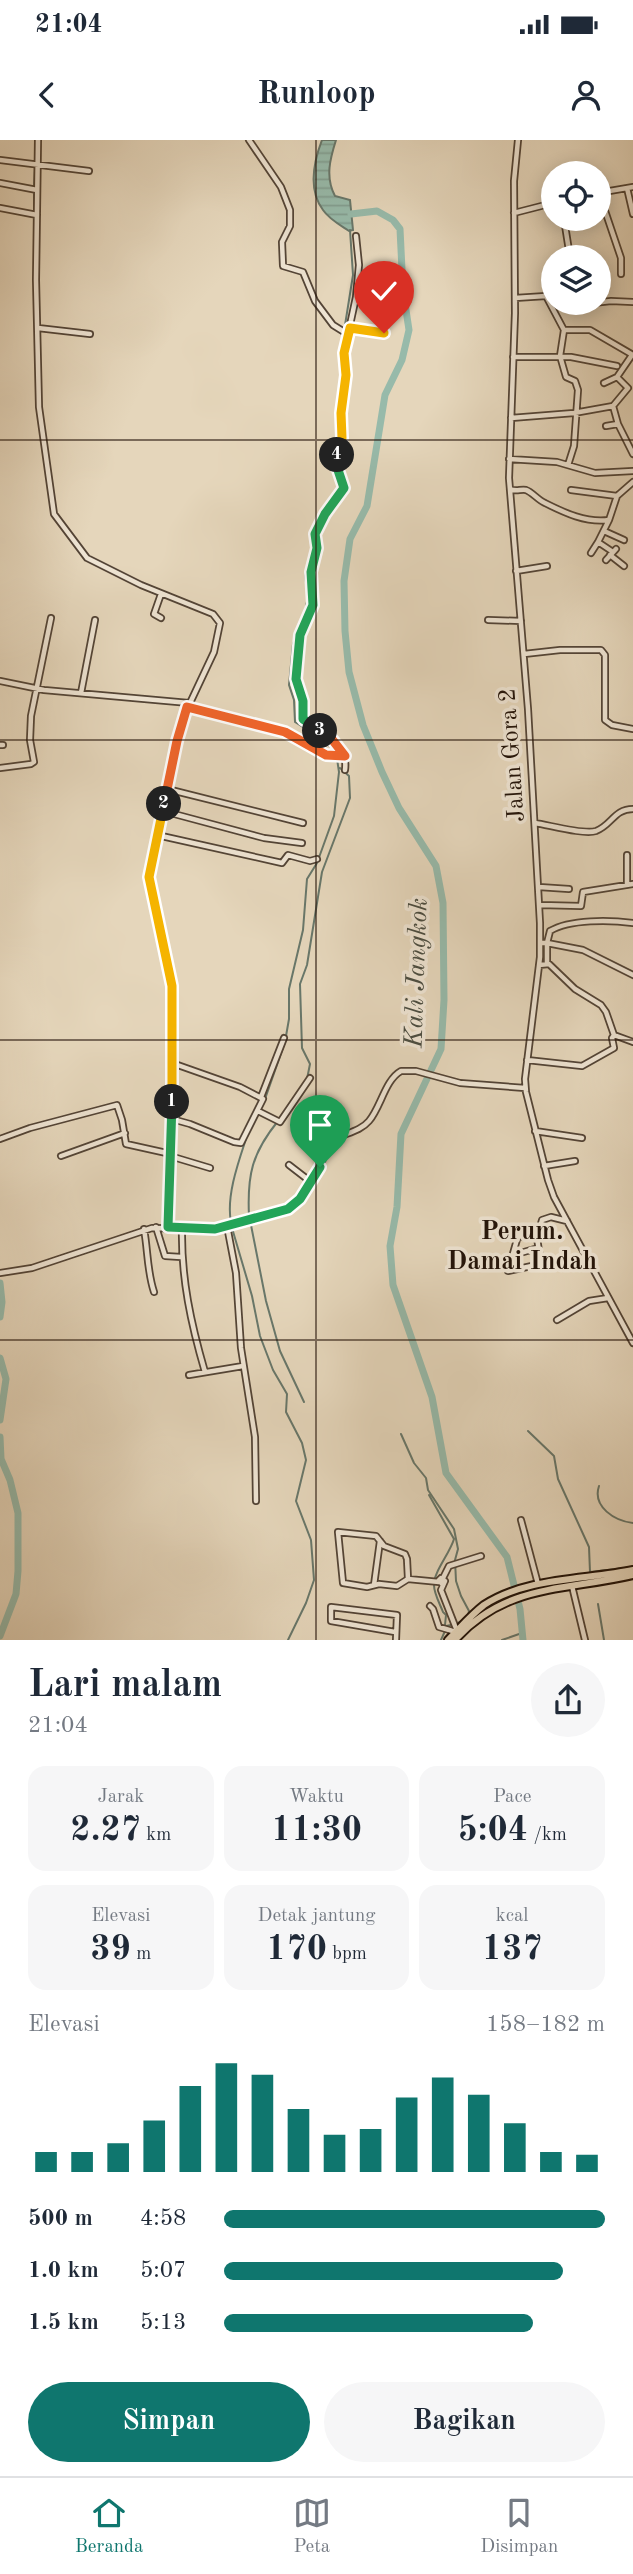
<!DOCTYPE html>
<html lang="id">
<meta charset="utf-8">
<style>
:root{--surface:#fff;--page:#f6f6f7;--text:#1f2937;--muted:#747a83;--line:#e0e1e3;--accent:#0f766e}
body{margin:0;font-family:"Old Standard TT",serif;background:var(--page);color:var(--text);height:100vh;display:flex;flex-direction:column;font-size:26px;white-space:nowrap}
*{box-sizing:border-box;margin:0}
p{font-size:23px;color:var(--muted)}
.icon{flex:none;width:38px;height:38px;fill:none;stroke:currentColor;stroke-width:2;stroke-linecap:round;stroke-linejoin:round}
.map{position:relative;height:1500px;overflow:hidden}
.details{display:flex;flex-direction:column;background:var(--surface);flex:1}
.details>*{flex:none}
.tools{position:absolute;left:541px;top:21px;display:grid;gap:14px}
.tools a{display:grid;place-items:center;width:70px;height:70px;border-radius:50%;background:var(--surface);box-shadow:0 4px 18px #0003;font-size:35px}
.pin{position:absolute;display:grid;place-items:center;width:60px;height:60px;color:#fff;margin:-72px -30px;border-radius:50% 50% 50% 0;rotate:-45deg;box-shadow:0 0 7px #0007}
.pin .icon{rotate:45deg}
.km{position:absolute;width:35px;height:35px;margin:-18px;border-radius:50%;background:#222;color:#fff;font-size:19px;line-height:35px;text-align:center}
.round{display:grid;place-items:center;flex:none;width:74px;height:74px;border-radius:37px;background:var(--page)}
.head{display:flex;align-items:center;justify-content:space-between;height:119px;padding:0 28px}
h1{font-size:38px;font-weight:700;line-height:52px}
.stats{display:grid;grid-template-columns:repeat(3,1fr);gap:10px;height:119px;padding:7px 28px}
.stats div{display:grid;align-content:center;border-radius:18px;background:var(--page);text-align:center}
.stats b{font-size:35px;font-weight:700}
.stats small{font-size:19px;font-weight:400}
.stats p{font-size:19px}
.chart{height:196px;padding:14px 28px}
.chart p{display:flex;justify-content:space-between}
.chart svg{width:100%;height:126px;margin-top:7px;stroke:var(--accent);stroke-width:6}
.button{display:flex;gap:14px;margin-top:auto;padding:14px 28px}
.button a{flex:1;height:80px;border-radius:42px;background:var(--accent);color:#fff;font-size:28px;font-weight:700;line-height:80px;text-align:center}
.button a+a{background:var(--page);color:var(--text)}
ul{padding:0 28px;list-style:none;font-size:23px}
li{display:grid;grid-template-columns:112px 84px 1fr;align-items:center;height:52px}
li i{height:18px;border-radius:9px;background:var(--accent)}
.status{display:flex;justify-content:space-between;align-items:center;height:49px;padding:0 35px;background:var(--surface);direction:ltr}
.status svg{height:19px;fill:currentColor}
header{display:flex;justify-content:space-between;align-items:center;height:91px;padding:0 28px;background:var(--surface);font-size:32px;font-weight:700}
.menu{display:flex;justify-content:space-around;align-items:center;height:98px;border-top:2px solid var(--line);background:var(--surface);font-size:19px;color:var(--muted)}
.menu a{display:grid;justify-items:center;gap:4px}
.menu .on{color:var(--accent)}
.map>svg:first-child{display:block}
</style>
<div class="status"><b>21:04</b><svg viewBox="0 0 49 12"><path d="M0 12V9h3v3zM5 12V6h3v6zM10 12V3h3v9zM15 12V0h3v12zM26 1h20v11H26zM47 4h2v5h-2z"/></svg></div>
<header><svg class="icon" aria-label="back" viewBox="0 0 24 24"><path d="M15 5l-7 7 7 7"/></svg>Runloop<svg class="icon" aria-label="person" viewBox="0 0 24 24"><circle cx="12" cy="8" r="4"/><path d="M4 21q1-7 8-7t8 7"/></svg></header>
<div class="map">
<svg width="633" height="1500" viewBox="0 0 633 1500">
<defs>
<pattern id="water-rules" width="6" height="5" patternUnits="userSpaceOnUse" patternTransform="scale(1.75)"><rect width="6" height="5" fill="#97baaa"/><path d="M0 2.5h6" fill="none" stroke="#829f91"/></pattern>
</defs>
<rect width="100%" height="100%" fill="#e5d6bb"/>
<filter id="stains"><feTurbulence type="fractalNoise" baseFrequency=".00286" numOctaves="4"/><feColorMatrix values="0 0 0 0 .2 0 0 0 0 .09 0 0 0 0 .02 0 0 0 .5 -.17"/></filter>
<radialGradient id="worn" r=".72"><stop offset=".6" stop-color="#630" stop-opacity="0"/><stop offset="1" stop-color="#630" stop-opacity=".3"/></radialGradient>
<path fill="url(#water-rules)" stroke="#68776a" stroke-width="2" d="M322 0H336C330 19 325 37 335 56L350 60 353 90 349 91C340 85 329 79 323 70 308 50 314 21 322 0Z"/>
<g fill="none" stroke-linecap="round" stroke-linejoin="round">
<path stroke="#68776a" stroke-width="2" d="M35 22V0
M34 47 35 26
M34 73V52
M34 98V76
M339 290 336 277 342 241V204L353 135 350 90
M339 340C331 325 333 315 340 299
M314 404C310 391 320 378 327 368
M286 896 289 879V849L303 790 307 739 317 723 334 676 339 632 336 612 322 599 295 582 294 560 289 545 293 504 304 478 308 456 305 435 314 412
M307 939 310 924 302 908 300 844 307 825 322 732 350 658 349 636 340 628
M265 959 285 902
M249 1076C247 1035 252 1013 278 981
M250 1080 266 1161 280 1211 304 1262
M231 1082C226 1057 238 1023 246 999
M232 1088 252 1156 260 1196 273 1230 287 1254 286 1272 302 1303 306 1320 296 1361 311 1400 314 1440 306 1463 288 1500
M528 1291 554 1316 558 1339 589 1407 590 1432 633 1427
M401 1294 414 1323 426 1338 428 1350 454 1389 458 1409 455 1420 456 1441 461 1456 469 1471 468 1476
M599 1346C592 1367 615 1381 633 1383
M429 1355 454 1399C450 1413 433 1433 434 1445 434 1454 440 1464 443 1472L446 1475 445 1485
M598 1464 604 1500
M446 1486 456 1484 463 1480
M441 1500 445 1491
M502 1500 522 1493"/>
<path stroke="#97baaa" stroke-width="7" d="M351 74 377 71 393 80 400 89 403 150 409 190 402 220 385 255 367 366 350 399 344 441 345 491 349 532 363 585 382 632 399 668 436 726 443 763 444 860 441 909 401 994 397 1067 390 1106 393 1145 432 1257 446 1333 507 1417 520 1469 523 1500
M0 1143 2 1162 0 1177
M0 1218 6 1239 0 1280
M0 1297 1 1319 10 1340 18 1373V1431L16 1454 0 1496"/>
<g stroke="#534436" stroke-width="8">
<path id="minor" d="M38 0 36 140 39 267 54 374 87 418 141 445 213 474 220 483 214 512 182 580 149 731 173 853 172 979 168 1087
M249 0 281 47 290 70V86L282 102 283 126 303 132 315 161 333 185 349 195
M518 0 514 41 515 173 509 338 528 569 540 783V817L525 939 526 952 548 1040 554 1057 633 1203
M0 20 89 31
M0 43 37 50
M627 48 633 74
M598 53 633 47
M599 53 621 118V134
M0 68 37 75
M514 73 553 63
M564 79 570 117
M515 158 546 156 564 190 560 216 566 237 575 241 578 250 574 306 568 325
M567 166 611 161 633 162
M38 188 90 194
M350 188 384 193
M564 190H590L633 215
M513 217H571L617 226
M604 243 617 237
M613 266 618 284 633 314
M511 278 574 273 613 266 628 248 617 237 632 215
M606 286 618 284
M509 319 557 322 595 333 633 331
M510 349C516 352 520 349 526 350 532 352 538 360 545 363 565 373 586 383 609 380L617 356 633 342
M571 350 617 356
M609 380 598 402 613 412
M604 391 624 400
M591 413 598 402
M610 415 624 426
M606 420 616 409
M516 431 547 426
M161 478 154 474 161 454
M488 480 521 481
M524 514 560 510H601L605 515V580L612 585 633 589
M0 541 44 550 189 563
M81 553 95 480
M187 567 285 592 326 615 345 616
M0 605H3
M0 628 31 624 34 622 30 600 31 576 51 478
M345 630C349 600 318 596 303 579V561L296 539 300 495 313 465 311 432 317 408 315 394 332 363 344 348 336 320 342 298 341 273 346 235 344 213 356 157 359 125 356 96
M167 649 303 683
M163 671 264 698 302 703
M535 683C549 685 584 695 596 691 612 685 614 669 633 669
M157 695 282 723 288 715 310 721 317 719
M627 745V715
M539 747 569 749
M540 765 581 766 583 752 633 744
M633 783C610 780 570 779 550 791L547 803 583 810 633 835
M540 803H547V823
M614 895 633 902
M527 920 582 926 614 908 612 898 614 895 606 872 601 865 575 849 549 824 539 825
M261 957 284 898
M258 971 280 982 310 938
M172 979 190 984 234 1002 241 1003 263 959 240 947 172 923
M535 991 582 998
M0 999 30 988 117 965 122 980 126 1004 171 1014
M61 1016 125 993
M170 1016 210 1028
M289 1025 311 1042
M544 1026 575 1021
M227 1086 236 1133 241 1208 255 1297 256 1361
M156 1087 165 1116 181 1117
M182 1088C181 1138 191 1184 205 1232
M144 1089C148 1111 147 1131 154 1152
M537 1098 518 1096 508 1131 541 1124 537 1098 542 1080 551 1077 567 1081
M513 1115 538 1108
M0 1133 32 1128 152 1088 215 1089 288 1069 300 1059 321 1026 326 1005C339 993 358 994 369 981 381 967 385 940 401 931H416L460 943 525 948
M557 1180 589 1161 608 1158
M189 1235 243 1226
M521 1380 538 1444
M443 1438 449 1426 481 1416
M408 1439 397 1446 379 1444 367 1447 343 1443 338 1392 376 1396 384 1406 405 1414 407 1419 408 1439 439 1442
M442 1444 439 1440 441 1438 445 1441 441 1450 457 1491
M374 1445 380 1401
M572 1446 585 1500
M430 1466 433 1469 439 1487 456 1492
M395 1492 331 1481V1467L397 1475 396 1500"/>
</g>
<g stroke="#221309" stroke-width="10">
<path id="highway" d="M448 1500C460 1488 471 1475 484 1465 527 1437 585 1440 633 1430
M455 1500C506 1443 566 1451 633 1435"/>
</g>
<use href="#minor" stroke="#eee4d3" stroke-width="4.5"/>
<use href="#highway" stroke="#e5d6bb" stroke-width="6"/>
</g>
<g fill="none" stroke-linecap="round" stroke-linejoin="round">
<g stroke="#fff" stroke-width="14">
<path id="split-1" d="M172 962 168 1087 215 1089 288 1069 300 1059 320 1027"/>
</g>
<g stroke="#fff" stroke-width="14">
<path id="split-2" d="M164 664 149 737 172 846V962"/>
</g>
<g stroke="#fff" stroke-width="14">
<path id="split-3" d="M164 664 177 601 187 567 285 592 326 615 345 616 331 598 320 591"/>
</g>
<g stroke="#fff" stroke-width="14">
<path id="split-4" d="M320 591 303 579V561L296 539 300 495 313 465 311 432 317 408 315 394 325 374 344 348 336 324 337 315"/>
</g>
<g stroke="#fff" stroke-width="14">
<path id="split-5" d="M337 315 342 298 341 273 346 235 344 213 350 188 384 193"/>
</g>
<use href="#split-1" stroke="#22a559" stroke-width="9"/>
<use href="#split-2" stroke="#f5b400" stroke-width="9"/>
<use href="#split-3" stroke="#f0652b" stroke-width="9"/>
<use href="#split-4" stroke="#22a559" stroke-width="9"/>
<use href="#split-5" stroke="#f5b400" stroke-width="9"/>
</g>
<path fill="none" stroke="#221309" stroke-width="2" stroke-opacity="0.55" d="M316 0V1500M0 300H633M0 600H633M0 900H633M0 1200H633"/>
<g text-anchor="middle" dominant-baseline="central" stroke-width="7" stroke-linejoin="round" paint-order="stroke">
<g font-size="24" fill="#221309" stroke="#eee4d3">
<text transform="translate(513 615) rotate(-94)">Jalan Gora 2</text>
</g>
<g font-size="26" font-style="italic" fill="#4b4d41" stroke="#eee4d3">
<text transform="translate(417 833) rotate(-88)">Kali Jangkok</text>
</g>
<g font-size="26" font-weight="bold" fill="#221309" stroke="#eee4d3">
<text x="522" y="1092">Perum.<tspan x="522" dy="30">Damai Indah</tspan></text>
</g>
</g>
<rect width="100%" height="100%" filter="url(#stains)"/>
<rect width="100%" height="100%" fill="url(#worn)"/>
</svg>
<div class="tools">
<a><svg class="icon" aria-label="locate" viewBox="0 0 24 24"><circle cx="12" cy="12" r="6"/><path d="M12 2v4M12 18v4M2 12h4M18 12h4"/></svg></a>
<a><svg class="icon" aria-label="layers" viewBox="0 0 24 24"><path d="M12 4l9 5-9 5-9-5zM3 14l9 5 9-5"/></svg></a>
</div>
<div class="pin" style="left:320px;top:1027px;background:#1e9e55"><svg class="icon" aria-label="arrive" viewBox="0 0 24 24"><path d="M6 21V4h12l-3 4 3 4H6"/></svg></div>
<div class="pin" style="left:384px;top:193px;background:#d93025"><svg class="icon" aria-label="check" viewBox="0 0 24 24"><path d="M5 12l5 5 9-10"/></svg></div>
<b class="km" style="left:172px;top:962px">1</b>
<b class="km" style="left:164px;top:664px">2</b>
<b class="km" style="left:320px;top:591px">3</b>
<b class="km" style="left:337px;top:315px">4</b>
</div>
<section class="details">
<div class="head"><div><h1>Lari malam</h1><p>21:04</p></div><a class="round"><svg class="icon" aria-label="share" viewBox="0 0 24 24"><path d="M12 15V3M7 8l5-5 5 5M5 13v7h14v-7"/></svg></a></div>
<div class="stats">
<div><p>Jarak</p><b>2.27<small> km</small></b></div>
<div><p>Waktu</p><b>11:30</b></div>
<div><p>Pace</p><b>5:04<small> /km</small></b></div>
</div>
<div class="stats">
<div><p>Elevasi</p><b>39<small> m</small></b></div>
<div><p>Detak jantung</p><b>170<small> bpm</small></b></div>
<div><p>kcal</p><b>137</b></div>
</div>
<div class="chart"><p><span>Elevasi</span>158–182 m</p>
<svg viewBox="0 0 160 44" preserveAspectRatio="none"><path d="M5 44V37M15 44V37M25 44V34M35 44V26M45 44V14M55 44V6M65 44V10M75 44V22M85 44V31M95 44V29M105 44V18M115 44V11M125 44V17M135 44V27M145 44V37M155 44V38"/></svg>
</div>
<ul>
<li><b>500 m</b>4:58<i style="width:100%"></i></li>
<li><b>1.0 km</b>5:07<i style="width:89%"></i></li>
<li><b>1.5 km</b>5:13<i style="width:81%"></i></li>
</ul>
<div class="button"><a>Simpan</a><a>Bagikan</a></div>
</section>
<nav class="menu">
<a class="on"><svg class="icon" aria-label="home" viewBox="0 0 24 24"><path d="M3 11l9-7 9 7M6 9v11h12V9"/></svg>Beranda</a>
<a><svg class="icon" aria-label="map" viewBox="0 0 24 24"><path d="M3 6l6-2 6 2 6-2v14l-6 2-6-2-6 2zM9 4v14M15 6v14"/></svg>Peta</a>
<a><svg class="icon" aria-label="saved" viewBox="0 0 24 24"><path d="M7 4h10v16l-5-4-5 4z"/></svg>Disimpan</a>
</nav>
